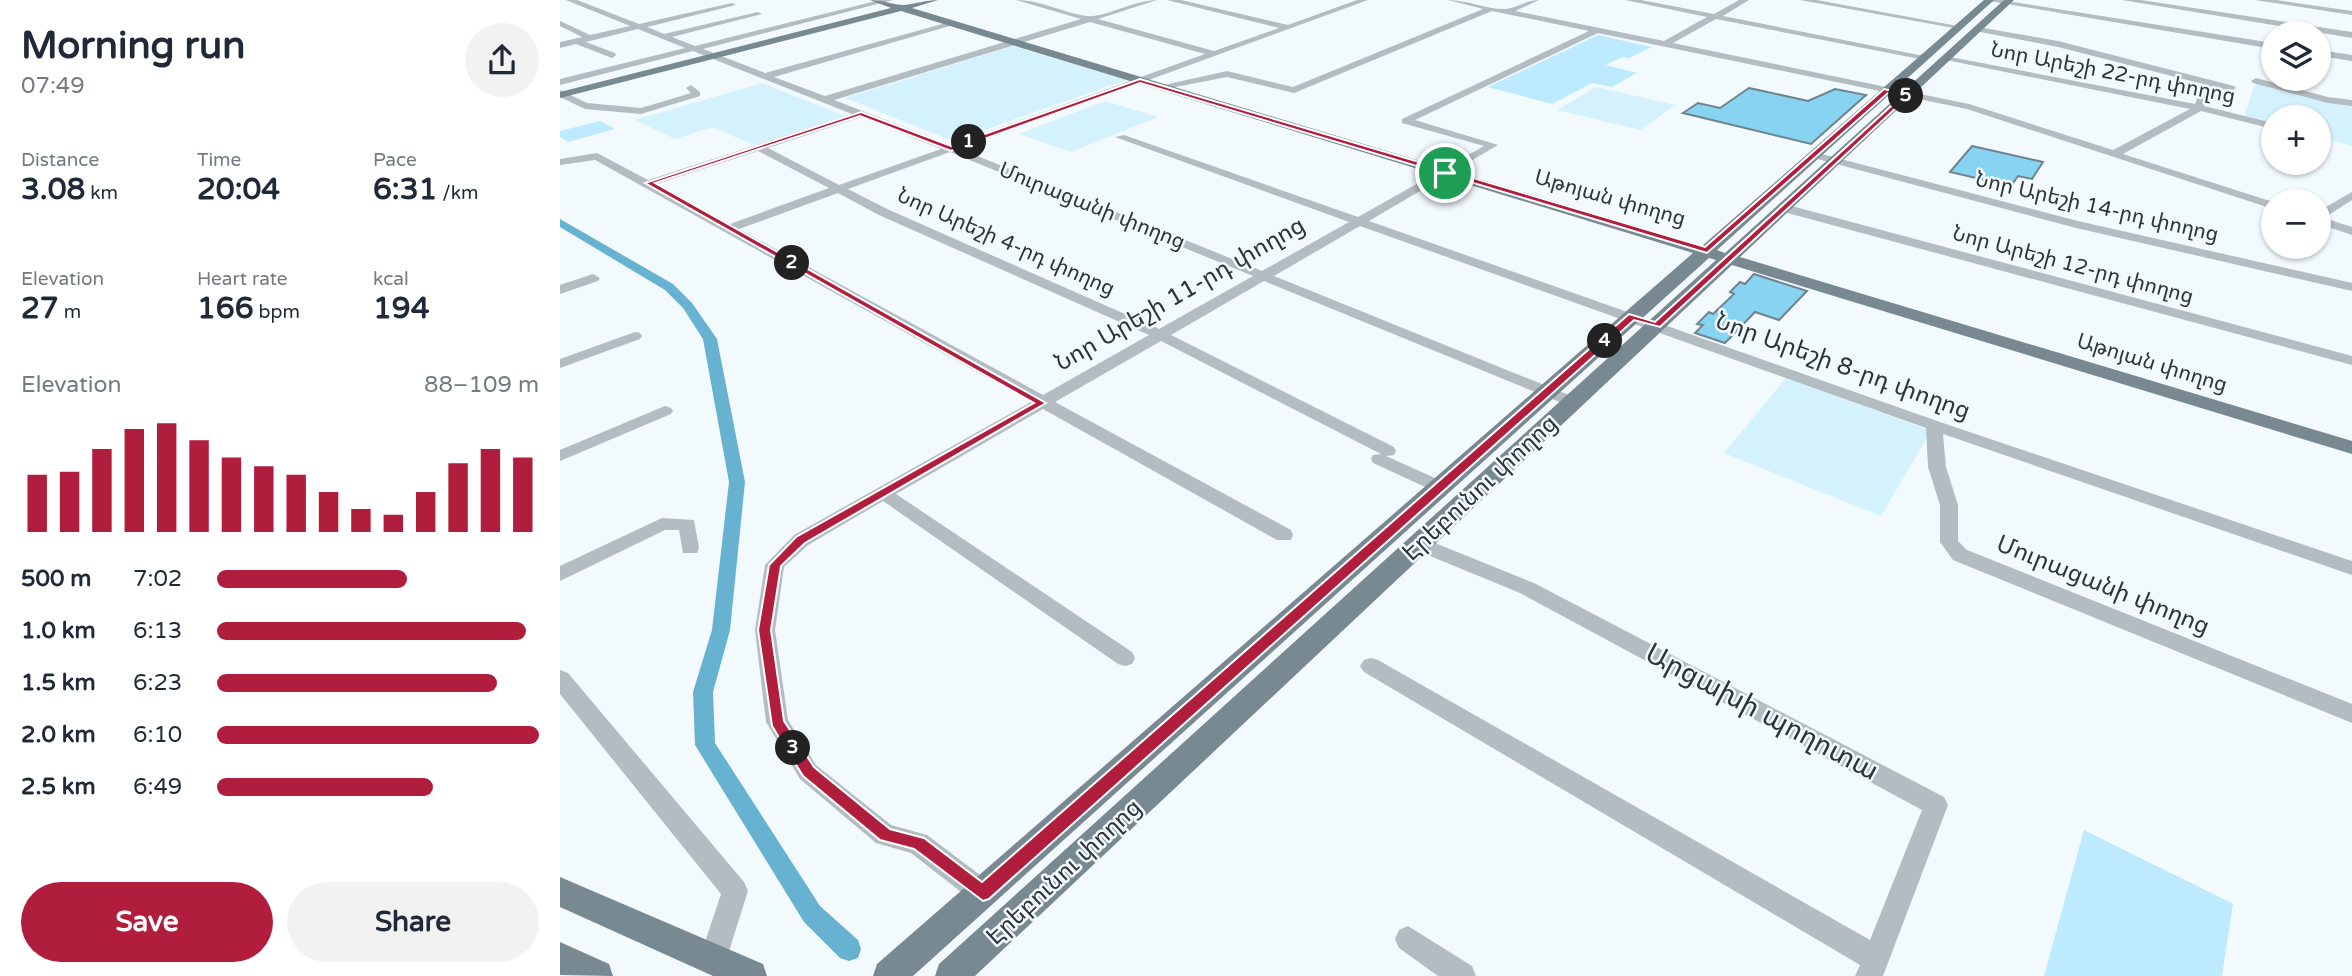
<!DOCTYPE html>
<meta charset="utf-8">
<style>
:root{--surface:#fff;--page:#f2f2f3;--text:#1f2937;--muted:#747a83;--accent:#b11d3d}
body{margin:0;font-family:"Varela Round","Noto Sans Armenian",sans-serif;background:var(--page);color:var(--text);height:100vh;display:flex;flex-direction:column;font-size:26px;white-space:nowrap}
*{box-sizing:border-box;margin:0}
p{font-size:23px;color:var(--muted)}
.icon{flex:none;width:38px;height:38px;fill:none;stroke:currentColor;stroke-width:2;stroke-linecap:round;stroke-linejoin:round}
.map{position:relative;flex:1;overflow:hidden}
.side{display:flex;flex-direction:column;background:var(--surface);width:560px}
.side>*{flex:none}
.buttons{position:absolute;left:1701px;top:21px;display:grid;gap:14px}
.buttons a{display:grid;place-items:center;width:70px;height:70px;border-radius:50%;background:var(--surface);box-shadow:0 2px 5px #0004;font-size:35px}
.pin{position:absolute;display:grid;place-items:center;width:60px;height:60px;color:#fff;margin:-30px;border:4px solid #fff;border-radius:50%;box-shadow:0 2px 7px #0007}
.km{position:absolute;width:35px;height:35px;margin:-18px;border-radius:50%;background:#222;color:#fff;font-size:19px;line-height:35px;text-align:center}
.round{display:grid;place-items:center;flex:none;width:74px;height:74px;border-radius:37px;background:var(--page)}
.summary{display:flex;align-items:center;justify-content:space-between;height:119px;padding:0 21px}
h1{font-size:38px;font-weight:800;line-height:52px}
.figures{display:grid;grid-template-columns:repeat(3,1fr);gap:10px;height:119px;padding:7px 21px}
.figures div{display:grid;align-content:center}
.figures b{font-size:30px;font-weight:800}
.figures small{font-size:19px;font-weight:400}
.figures p{font-size:19px}
.chart{height:196px;padding:14px 21px}
.chart p{display:flex;justify-content:space-between}
.chart svg{width:100%;height:126px;margin-top:7px;stroke:var(--accent);stroke-width:6}
.button{display:flex;gap:14px;margin-top:auto;padding:14px 21px}
.button a{flex:1;height:80px;border-radius:42px;background:var(--accent);color:#fff;font-size:28px;font-weight:800;line-height:80px;text-align:center}
.button a+a{background:var(--page);color:var(--text)}
ul{padding:0 21px;list-style:none;font-size:23px}
li{display:grid;grid-template-columns:112px 84px 1fr;align-items:center;height:52px}
li i{height:18px;border-radius:9px;background:var(--accent)}
main{display:flex;flex:1;min-height:0}
.map>svg:first-child{display:block}
</style>
<main>
<section class="side">
<div class="summary"><div><h1>Morning run</h1><p>07:49</p></div><a class="round"><svg class="icon" aria-label="share" viewBox="0 0 24 24"><path d="M12 15V3M7 8l5-5 5 5M5 13v7h14v-7"/></svg></a></div>
<div class="figures">
<div><p>Distance</p><b>3.08<small> km</small></b></div>
<div><p>Time</p><b>20:04</b></div>
<div><p>Pace</p><b>6:31<small> /km</small></b></div>
</div>
<div class="figures">
<div><p>Elevation</p><b>27<small> m</small></b></div>
<div><p>Heart rate</p><b>166<small> bpm</small></b></div>
<div><p>kcal</p><b>194</b></div>
</div>
<div class="chart"><p><span>Elevation</span>88–109 m</p>
<svg viewBox="0 0 160 44" preserveAspectRatio="none"><path d="M5 44V24M15 44V23M25 44V15M35 44V8M45 44V6M55 44V12M65 44V18M75 44V21M85 44V24M95 44V30M105 44V36M115 44V38M125 44V30M135 44V20M145 44V15M155 44V18"/></svg>
</div>
<ul>
<li><b>500 m</b>7:02<i style="width:59%"></i></li>
<li><b>1.0 km</b>6:13<i style="width:96%"></i></li>
<li><b>1.5 km</b>6:23<i style="width:87%"></i></li>
<li><b>2.0 km</b>6:10<i style="width:100%"></i></li>
<li><b>2.5 km</b>6:49<i style="width:67%"></i></li>
</ul>
<div class="button"><a>Save</a><a>Share</a></div>
</section>
<div class="map">
<svg width="1792" height="976" viewBox="0 0 1792 976">
<rect width="100%" height="100%" fill="#f2fafe"/>
<path fill="#d4f1fe" d="M453 46 566 80 393 141 285 98Z
M1696 82 1792 104V146L1759 137V117H1713V124L1684 116Z
M202 83 285 116 193 145 153 127 115 139 75 120Z
M1036 87 1116 105 1080 130 997 110Z
M545 101 598 117 511 152 459 134Z
M1226 378 1371 431 1321 516 1164 453Z"/>
<path fill="#bdeafe" d="M1038 35 1092 47 1069 58 1062 57 1046 65 1077 73 1052 87 1032 83 992 104 928 87Z
M40 121 55 129 8 142 0 137V131Z
M1524 830 1673 904 1662 976H1484Z"/>
<g fill="none" stroke-linecap="round" stroke-linejoin="round">
<path fill="#67b2d1" fill-rule="evenodd" d="M0 219 113 284 132 303 157 339 185 482 170 630 153 692 155 743 260 906 298 940 301 949 298 958 289 961 280 958 244 922 135 745 133 692 152 630 169 482 143 339 123 308 105 290 0 227Z"/>
</g>
<path fill="#87d3f2" stroke="#70838c" stroke-width="2" d="M1189 88 1248 101 1275 89 1306 95 1251 144 1123 113 1138 103 1160 108Z
M1412 146 1483 162 1472 179 1458 176 1451 186 1390 172Z
M1194 274 1247 291 1219 320 1195 312 1165 343 1135 333 1143 325 1137 324 1149 312 1153 314 1174 294 1170 292 1180 282 1185 284Z"/>
<g fill="none" stroke-linecap="round" stroke-linejoin="round">
<path fill="#b3bcc0" fill-rule="evenodd" d="M6 0H17L79 24 172 3 176 5 87 27 104 34 198 12 202 14 112 37 135 46 320 0H333L143 49 205 73 393 21 400 23 214 77 265 96 521 19 456 0C481 0 503 13 527 16 544 18 575 0 597 0L538 19 654 51 719 28 607 0H621L728 25 797 0H808L400 149 702 271 789 222 555 137 564 135 798 217 924 146 842 123V119L1029 31 932 11 734 93 667 77 600 90 595 87 667 71 733 87 923 9 888 0C907 0 929 10 946 9 957 8 966 0 979 0L955 11 1104 41 1147 17 1065 0H1081L1154 14 1179 0H1189L1163 16 1369 57 1365 60 1156 19 1113 43 1409 104 1553 150 1630 109 1381 59 1385 56 1635 104 1643 84 1498 47 1415 31 1418 27 1498 41 1674 86 1676 88 1671 91 1652 86 1644 106 1713 123V129L1641 111 1563 154 1713 202V209L1407 109 1038 33 855 120 938 145 809 221 1380 422 1792 561V575L1383 434 1386 467 1398 505V541L1407 550 1792 704V723L1393 560 1380 542V505L1368 467 1366 428 800 226 714 276 1019 399 1021 402 1019 405H1007L704 281 611 335 834 447 836 451 834 455 826 456 886 483 889 487 886 491H874L813 463 811 459 813 455 821 454 601 341 495 402 731 530 733 535 731 540H717L483 409 336 494 572 652 575 658 572 664 565 666 558 664 323 501 248 545 224 567 215 630 228 720 256 765 331 825 367 835 432 884 436 893 432 902 423 905 414 902 351 853 316 843 240 779 206 722 195 630 205 565 234 535 471 402 35 160 0 165V159L37 153 88 180 292 114 133 51 0 85V79L125 48 78 29 26 42 55 53 56 55 52 58 16 44 0 48V42L22 37 0 26V21L30 35 70 26ZM530 22 645 54 391 145 274 100ZM301 117 381 149 279 185 208 148ZM198 151 269 188 170 224 97 184ZM390 152 693 276 599 329 327 209 288 189ZM278 193 319 215 589 335 483 395 179 229Z
M1240 0H1257L1403 27 1399 29Z
M1423 0H1441L1713 43V49Z
M1562 0H1581L1792 32V38Z
M1695 0H1716L1792 11V15Z
M1759 50 1792 55V61L1759 56Z
M1696 78 1768 97 1792 100V106L1768 103 1693 83 1691 81Z
M131 85 140 92V96L81 114 25 109 0 97V90L27 103 81 108 131 93 126 88Z
M1254 152 1518 221 1792 283V291L1516 228 1250 157 1249 155Z
M1792 192V200L1764 218 1792 227V235L1759 224V211Z
M1220 205H1228L1792 356V365L1220 211Z
M33 274 40 278 38 281 0 294V285Z
M75 332 80 333 82 336 80 339 0 368V359Z
M105 406 111 408 113 411 111 414 0 461V450Z
M102 518 134 520 139 548 137 553H123L119 530H105L0 581V566Z
M860 537 974 583 1384 797 1388 805 1323 976H1295L1300 965 804 672 800 666 804 660 811 658 818 660 1310 940 1362 810 960 593 853 549 851 544 853 539Z
M0 670 8 673 184 882 188 891 163 970 153 974 143 970 139 960 161 894 0 694Z
M848 926 912 966 916 976H878L839 948 835 939 839 930Z"/>
<path fill="#798991" fill-rule="evenodd" d="M310 0C322 0 334 5 344 5 355 4 366 0 378 0L352 8 1142 246 1424 0H1434L1157 250 1165 253 1444 0H1454L1180 257 1792 441V454L1172 265 415 976H375L379 964 1156 260 1149 258 353 976H313L317 964 1133 253 341 11 0 98V92L331 8Z
M0 877 203 964 207 976H153L0 907Z
M0 942 49 964 53 976 0 975Z"/>
</g>
<path fill="#b11d3d" stroke="#fff" stroke-width="2" fill-rule="evenodd" d="M580 79 1145 247 1324 89 1350 95 1100 327 1074 320 429 899 423 901 354 849 320 840 243 776 212 726 198 630 209 565 236 537 474 403 85 183 301 112 391 146ZM580 83 1147 253 1328 93 1342 96 1095 322 1069 314 422 882 364 838 330 829 254 767 224 721 211 630 221 566 245 543 486 403 95 183 300 116 391 151Z"/>
<g text-anchor="middle" dominant-baseline="central" stroke-width="5" stroke-linejoin="round" paint-order="stroke">
<g font-size="21" fill="#2d3539" stroke="#f2fafe">
<text transform="translate(1553 73) rotate(11)">Նոր Արեշի 22-րդ փողոց</text>
<text transform="translate(1050 198) rotate(16)">Աթոյան փողոց</text>
<text transform="translate(532 206) rotate(22)">Մուրացանի փողոց</text>
<text transform="translate(1537 207) rotate(13)">Նոր Արեշի 14-րդ փողոց</text>
<text transform="translate(446 242) rotate(24)">Նոր Արեշի 4-րդ փողոց</text>
<text transform="translate(1513 265) rotate(15)">Նոր Արեշի 12-րդ փողոց</text>
<text transform="translate(1592 363) rotate(17)">Աթոյան փողոց</text>
</g>
<g font-size="24" fill="#2d3539" stroke="#f2fafe">
<text transform="translate(620 294) rotate(-30)">Նոր Արեշի 11-րդ փողոց</text>
<text transform="translate(1283 366) rotate(20)">Նոր Արեշի 8-րդ փողոց</text>
<text transform="translate(920 488) rotate(-43)">Էրեբունու փողոց</text>
<text transform="translate(1543 585) rotate(22)">Մուրացանի փողոց</text>
<text transform="translate(504 872) rotate(-43)">Էրեբունու փողոց</text>
</g>
<g font-size="28" fill="#2d3539" stroke="#f2fafe">
<text transform="translate(1202 712) rotate(28)">Արցախի պողոտա</text>
</g>
</g>
</svg>
<div class="buttons">
<a><svg class="icon" aria-label="layers" viewBox="0 0 24 24"><path d="M12 4l9 5-9 5-9-5zM3 14l9 5 9-5"/></svg></a>
<a>+</a>
<a>−</a>
</div>
<div class="pin" style="left:885px;top:173px;background:#1e9e55"><svg class="icon" aria-label="arrive" viewBox="0 0 24 24"><path d="M6 21V4h12l-3 4 3 4H6"/></svg></div>
<b class="km" style="left:409px;top:142px">1</b>
<b class="km" style="left:232px;top:263px">2</b>
<b class="km" style="left:233px;top:748px">3</b>
<b class="km" style="left:1045px;top:341px">4</b>
<b class="km" style="left:1346px;top:96px">5</b>
</div>
</main>
